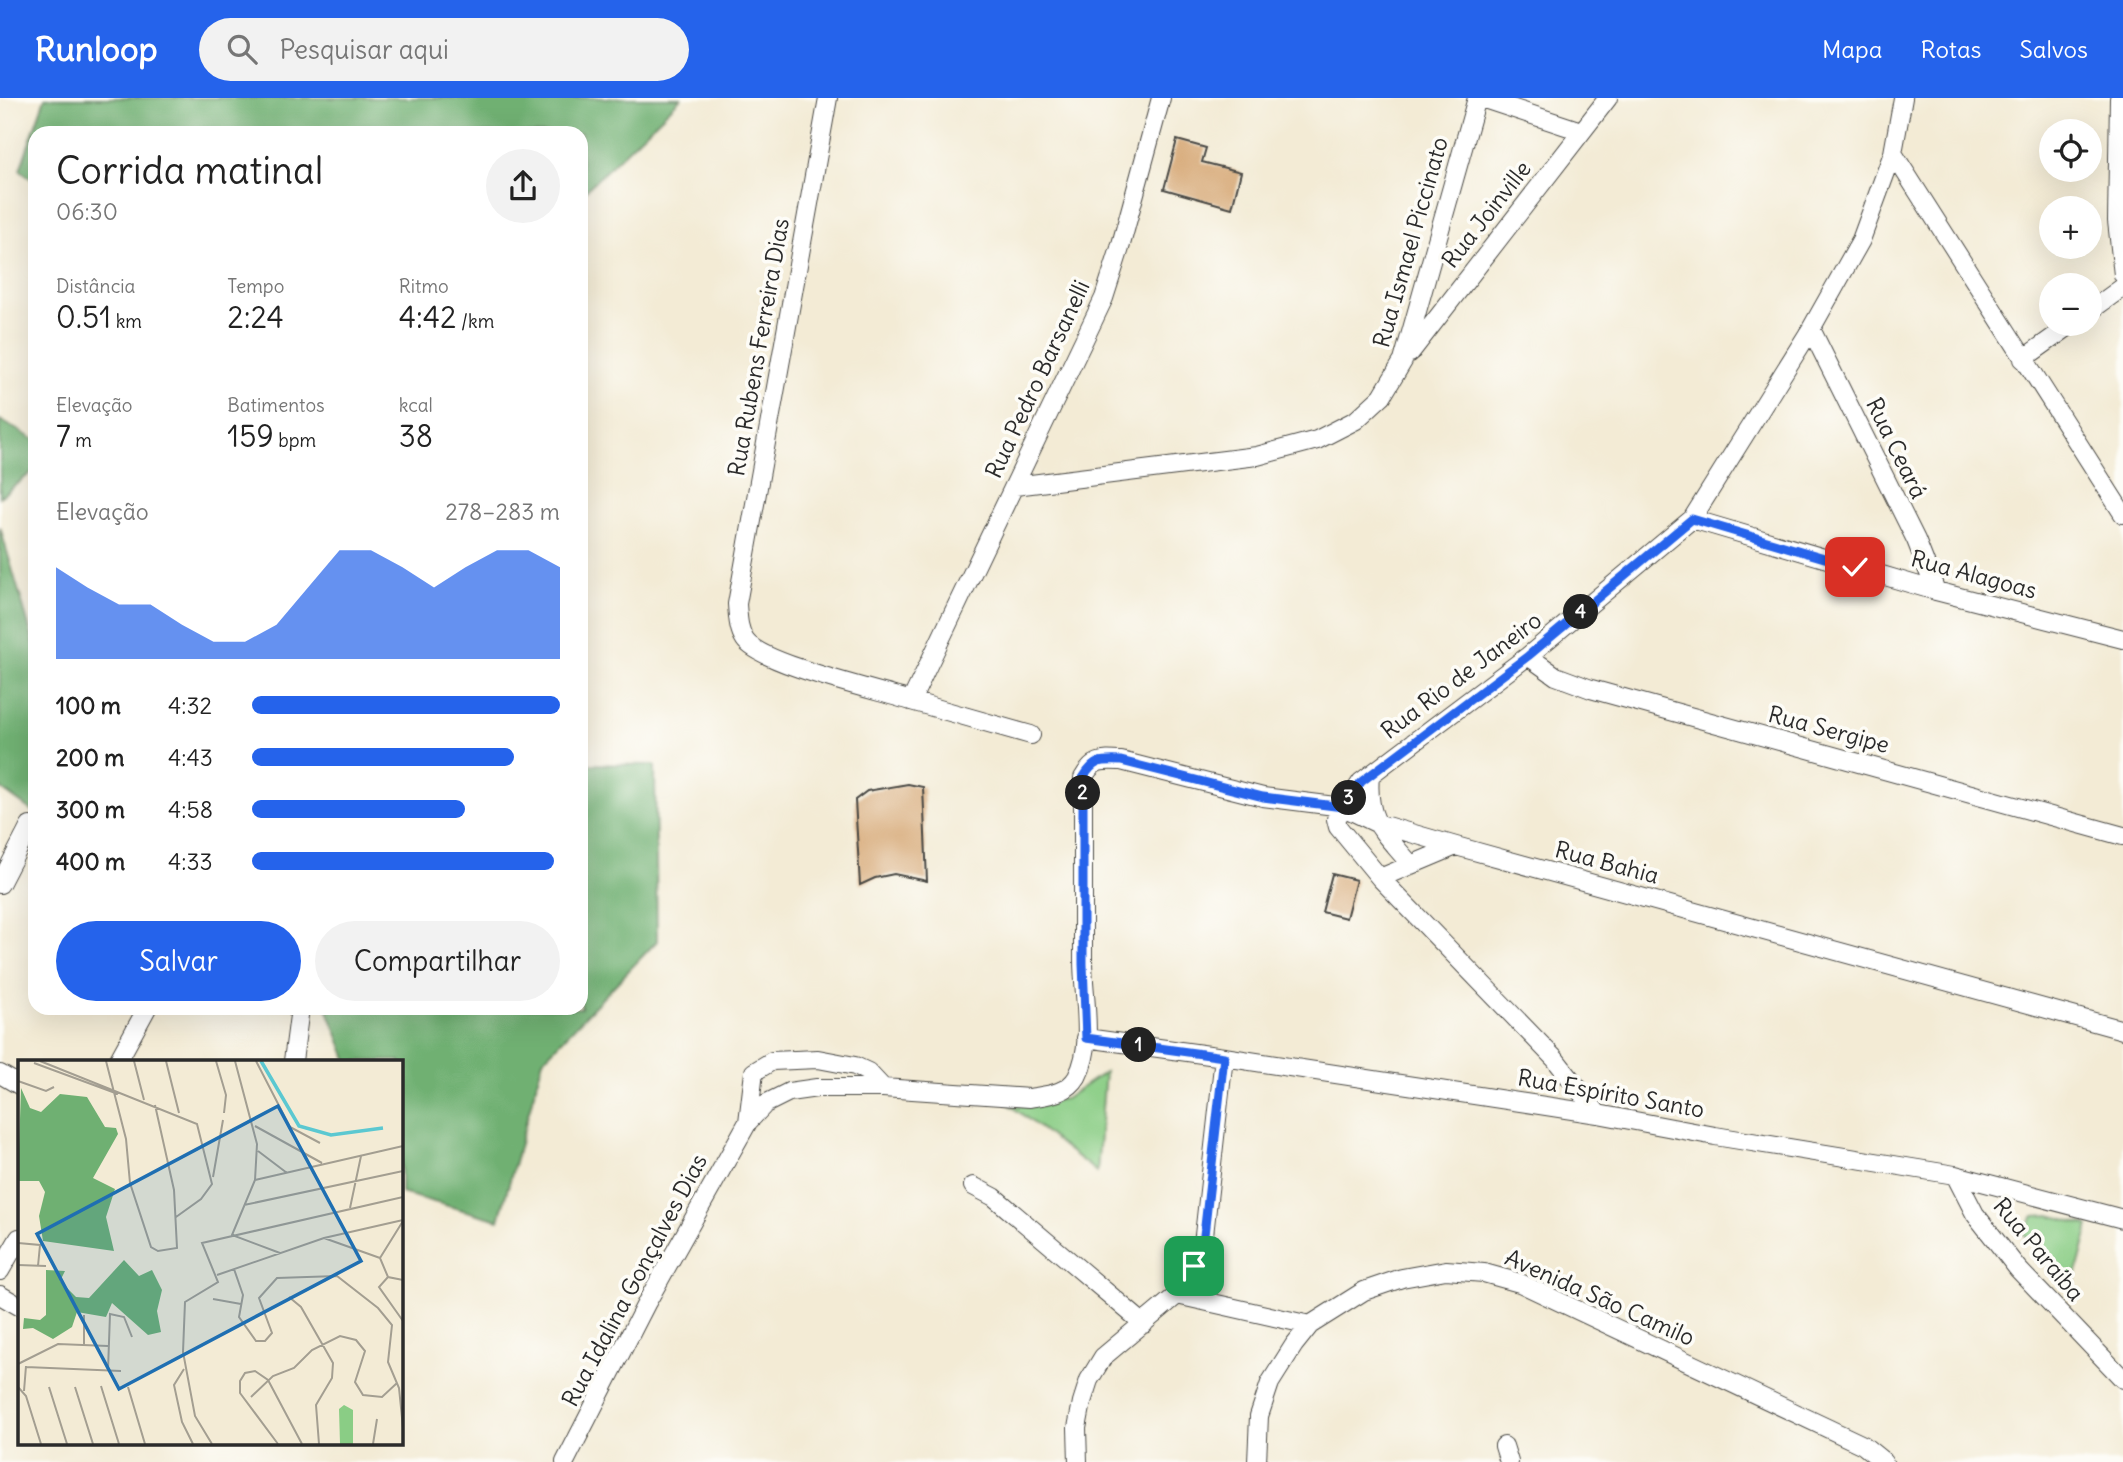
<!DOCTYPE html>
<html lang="pt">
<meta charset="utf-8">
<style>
:root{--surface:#fff;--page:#f2f2f2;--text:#222;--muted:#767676;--accent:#2563eb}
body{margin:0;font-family:Delius,sans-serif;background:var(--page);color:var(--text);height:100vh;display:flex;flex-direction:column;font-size:26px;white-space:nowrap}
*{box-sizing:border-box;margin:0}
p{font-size:23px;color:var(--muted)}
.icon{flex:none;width:38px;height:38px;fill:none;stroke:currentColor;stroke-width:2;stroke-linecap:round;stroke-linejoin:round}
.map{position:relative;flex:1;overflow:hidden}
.panel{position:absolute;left:28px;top:28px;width:560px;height:889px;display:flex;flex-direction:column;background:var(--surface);border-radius:21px;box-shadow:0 7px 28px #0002}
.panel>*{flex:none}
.fabs{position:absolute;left:2039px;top:21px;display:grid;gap:14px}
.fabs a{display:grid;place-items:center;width:63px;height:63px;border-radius:50%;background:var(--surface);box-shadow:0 7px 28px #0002;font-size:35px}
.pin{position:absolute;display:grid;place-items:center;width:60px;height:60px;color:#fff;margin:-30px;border-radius:14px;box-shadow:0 4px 10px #0006}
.km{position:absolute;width:35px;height:35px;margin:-18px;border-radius:50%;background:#222;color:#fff;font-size:19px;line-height:35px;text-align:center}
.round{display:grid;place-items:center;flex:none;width:74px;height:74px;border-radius:37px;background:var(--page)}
.headline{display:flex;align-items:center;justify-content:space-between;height:119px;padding:0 28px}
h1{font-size:38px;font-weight:600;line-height:52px}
.stats{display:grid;grid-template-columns:repeat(3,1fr);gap:10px;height:119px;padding:7px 28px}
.stats div{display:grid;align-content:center}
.stats b{font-size:30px;font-weight:600}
.stats small{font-size:19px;font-weight:400}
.stats p{font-size:19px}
.chart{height:196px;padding:14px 28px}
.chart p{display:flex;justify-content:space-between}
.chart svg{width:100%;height:126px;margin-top:7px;fill:var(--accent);opacity:.7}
.primary-button{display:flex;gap:14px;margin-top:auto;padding:14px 28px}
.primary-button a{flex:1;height:80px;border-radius:42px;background:var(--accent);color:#fff;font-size:28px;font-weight:600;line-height:80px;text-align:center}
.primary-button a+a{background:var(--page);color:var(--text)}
ul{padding:0 28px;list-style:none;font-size:23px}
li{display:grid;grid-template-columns:112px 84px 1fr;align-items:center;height:52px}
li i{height:18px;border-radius:9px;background:var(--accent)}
header{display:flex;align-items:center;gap:42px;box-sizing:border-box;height:98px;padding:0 35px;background:var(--accent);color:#fff}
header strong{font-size:33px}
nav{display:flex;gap:38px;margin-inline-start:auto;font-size:24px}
.search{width:490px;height:63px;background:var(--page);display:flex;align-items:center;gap:18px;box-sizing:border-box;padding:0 24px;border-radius:38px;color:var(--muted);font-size:26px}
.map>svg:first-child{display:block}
</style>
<header>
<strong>Runloop</strong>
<div class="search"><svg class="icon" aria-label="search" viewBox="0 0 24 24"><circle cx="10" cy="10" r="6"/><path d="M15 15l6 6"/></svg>Pesquisar aqui</div>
<nav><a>Mapa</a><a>Rotas</a><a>Salvos</a></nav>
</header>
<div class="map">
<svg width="2123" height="1364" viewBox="0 0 2123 1364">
<rect width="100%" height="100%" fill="#fdfcf7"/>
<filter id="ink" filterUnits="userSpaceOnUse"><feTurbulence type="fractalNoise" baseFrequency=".0143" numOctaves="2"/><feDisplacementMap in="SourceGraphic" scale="14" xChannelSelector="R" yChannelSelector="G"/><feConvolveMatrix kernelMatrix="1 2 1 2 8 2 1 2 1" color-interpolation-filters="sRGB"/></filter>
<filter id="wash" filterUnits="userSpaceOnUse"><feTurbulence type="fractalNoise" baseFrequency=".00686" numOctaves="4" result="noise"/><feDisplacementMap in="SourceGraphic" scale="28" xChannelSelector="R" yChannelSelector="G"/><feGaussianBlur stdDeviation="1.57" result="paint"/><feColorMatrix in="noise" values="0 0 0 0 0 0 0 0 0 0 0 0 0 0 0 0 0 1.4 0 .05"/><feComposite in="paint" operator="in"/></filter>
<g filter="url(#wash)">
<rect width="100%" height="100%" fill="#f3ebd5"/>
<path fill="#8acd85" stroke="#5a7c58" stroke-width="2" d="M1105 974 1097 1074 1011 1008 1065 1001Z
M2050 1117 2089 1128 2074 1185 2023 1135 2034 1118Z"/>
<path fill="#6fb072" stroke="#4d6e4e" stroke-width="2" d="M45 0H681L581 97V35H35V84L20 72Z
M0 322 35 342V372L0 399Z
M0 429 35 549V715L0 690Z
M581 666 655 667 657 843 543 962 499 1122 401 1095V963H348L327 910H581Z"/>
<g id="blocks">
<path fill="#d8ac7b" d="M1177 42 1206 50 1202 64 1241 74 1232 110 1164 91Z
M908 686 923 689 927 783 894 776 875 780 860 787 855 702 867 693Z
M1332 776 1356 782 1346 820 1322 814Z"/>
</g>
</g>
<g filter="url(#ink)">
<use href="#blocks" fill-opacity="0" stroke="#494844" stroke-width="2"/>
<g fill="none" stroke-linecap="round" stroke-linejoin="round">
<g stroke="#494844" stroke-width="20">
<path id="minor" d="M828 0 737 506C738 518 738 531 745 542 761 566 880 593 911 603L1104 200 1120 150 1161 0
M1481 0 1581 33
M2119 0 2117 123 2123 177
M1893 55 2123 416
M2090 213 2123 189
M1811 231 1916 442 1936 493
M1410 255 1608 0
M2023 261 2072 226
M1015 388 1257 358 1317 342 1356 322 1382 298 1403 263 1477 0
M1692 421 1936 493 2123 541
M1528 558 1556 578 1591 591 2123 738
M911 603 1031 637
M1370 677C1366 724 1383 733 1411 767
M1380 780 1456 748
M0 786 30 728
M1086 940 1224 959 1598 1016 1715 1038 1955 1077 2123 1121
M118 963 147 910
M293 963 300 910
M0 976 19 987
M1598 1016 1555 961 1380 780 1338 729 1336 721 1361 684 1528 558 1692 421 1811 231 1861 142 1893 55 1903 0
M748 1024 754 974 772 963 818 961 855 968 868 974 883 990
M1955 1077 1975 1116 2018 1171 2123 1281
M973 1088 994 1099 1144 1226
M0 1173 19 1140
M0 1197 19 1208
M1177 1197 1310 1227
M1504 1348 1509 1364
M565 1364 647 1204 748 1024 765 1006 789 994 817 990H883L1030 1000C1047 997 1067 996 1077 979 1095 945 1083 899 1083 862 1083 802 1083 741 1083 680 1094 661 1101 662 1121 663L1263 699 1343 709 1376 725 1456 748 2123 932
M1078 1364 1077 1330 1082 1304 1089 1282 1103 1259 1177 1197 1203 1146 1224 959
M1257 1364 1259 1318 1270 1285 1294 1247 1310 1227 1364 1193 1402 1180 1446 1172 1484 1175 1520 1185 1863 1347 1884 1364"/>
</g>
<use href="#minor" stroke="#fff" stroke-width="18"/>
</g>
</g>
<g fill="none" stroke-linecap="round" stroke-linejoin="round" filter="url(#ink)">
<g stroke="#fff" stroke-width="14">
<path id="route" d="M1194 1168 1203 1146 1224 959 1086 940 1083 866V680C1094 662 1100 662 1121 663L1263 699 1343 709 1361 684 1528 558 1692 421 1855 469"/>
</g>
<use href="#route" stroke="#2563eb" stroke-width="9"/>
</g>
<g text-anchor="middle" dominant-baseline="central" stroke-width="7" stroke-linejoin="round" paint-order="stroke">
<g font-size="23" fill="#2b2b2b" stroke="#fdfcf7">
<text transform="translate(1486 116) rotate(-52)">Rua Joinville</text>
<text transform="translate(1410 144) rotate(-74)">Rua Ismael Piccinato</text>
<text transform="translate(758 249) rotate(-80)">Rua Rubens Ferreira Dias</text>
<text transform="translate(1037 281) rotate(-65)">Rua Pedro Barsanelli</text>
<text transform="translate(1897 350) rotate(64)">Rua Ceará</text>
<text transform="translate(1974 476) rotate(15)">Rua Alagoas</text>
<text transform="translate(1461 577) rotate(-37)">Rua Rio de Janeiro</text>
<text transform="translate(1829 631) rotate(15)">Rua Sergipe</text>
<text transform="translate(1607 764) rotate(15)">Rua Bahia</text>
<text transform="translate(1611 995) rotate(10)">Rua Espírito Santo</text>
<text transform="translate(2039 1151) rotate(50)">Rua Paraíba</text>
<text transform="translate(634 1182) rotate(-62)">Rua Idalina Gonçalves Dias</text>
<text transform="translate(1600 1199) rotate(24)">Avenida São Camilo</text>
</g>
</g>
<g transform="translate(18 962)">
<rect width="385" height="385" fill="#f3ebd5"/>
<path d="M326 345 335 350V384H322L321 349Z" fill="#8acd85"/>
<path d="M3 28 12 48 23 52 42 34 69 37 87 67 98 68 100 74 75 118 97 129 88 157 96 191 25 181 21 156 27 132 21 121H0ZM106 200 121 216 134 210 144 230 139 251 143 272 130 275 94 243 88 257 59 252 54 267 35 279 15 268 5 269 6 258 22 260 28 255V210L47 211 42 221 58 237 71 238Z" fill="#6fb072"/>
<path fill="none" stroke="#5bc8d1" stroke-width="3.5" d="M243 1 281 66 313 75 365 68"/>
<path fill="none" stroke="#a39e91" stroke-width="2" d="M22 1 179 64 194 124 183 139 158 157M88 1 108 79 112 123 133 187 140 191 159 188 156 130 137 45M116 1 126 40M148 1 161 53M198 1 208 35 206 53M217 1 239 84 237 120 214 175 262 193M238 1 272 67 302 83M16 3 100 34M0 21 28 31 36 27M237 66 304 103M240 91 269 113M195 117 205 60M237 120 385 86M226 145 385 111M332 148 343 96M306 178 362 198M0 183 22 185 20 206M362 198 385 161M362 198 370 217 385 220M0 205 28 206M216 209 225 235 221 257 238 281H247L254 273 241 238 259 218 319 216 360 248 374 265 370 302 381 328 385 368M199 215 306 178 385 160M370 217 361 227 385 261M271 237 283 247 315 303 314 318 298 345 301 384M195 239 223 244M66 255V285M0 304 40 284 90 286M8 307 103 311M166 309 156 325 164 362 175 384M90 310 92 254 106 257 114 277M83 326 101 384M0 327 8 336 23 384M31 327 49 384M57 327 75 384M110 327 127 384M6 331 8 306M233 337 255 316 276 308 294 290 322 276 338 280 347 291 337 322 345 335 364 337 379 323M194 384 177 356 165 292 167 242 200 222 184 183 385 137M260 384 222 333V321L227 313 237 311 250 320 284 384M355 384 359 359"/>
<path fill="#1f6fb2" fill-opacity="0.15" stroke="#1f6fb2" stroke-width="3.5" d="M260 46 343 201 101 329 19 174Z"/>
<rect width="385" height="385" fill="none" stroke="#2b2b2b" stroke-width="3.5"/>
</g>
</svg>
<div class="fabs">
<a><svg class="icon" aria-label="locate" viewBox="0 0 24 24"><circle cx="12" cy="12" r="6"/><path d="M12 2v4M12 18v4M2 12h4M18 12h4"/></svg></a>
<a>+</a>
<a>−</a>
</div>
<div class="pin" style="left:1194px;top:1168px;background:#1e9e55"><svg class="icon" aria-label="arrive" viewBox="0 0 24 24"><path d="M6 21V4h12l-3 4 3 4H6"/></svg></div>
<div class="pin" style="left:1855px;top:469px;background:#d93025"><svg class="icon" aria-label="check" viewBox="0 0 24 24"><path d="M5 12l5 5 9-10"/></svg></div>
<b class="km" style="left:1139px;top:947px">1</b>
<b class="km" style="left:1083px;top:695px">2</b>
<b class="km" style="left:1349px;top:700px">3</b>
<b class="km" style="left:1581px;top:514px">4</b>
<section class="panel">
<div class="headline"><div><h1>Corrida matinal</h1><p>06:30</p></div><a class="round"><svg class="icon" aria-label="share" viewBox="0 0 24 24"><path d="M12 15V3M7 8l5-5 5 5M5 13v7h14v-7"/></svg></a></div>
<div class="stats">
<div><p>Distância</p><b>0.51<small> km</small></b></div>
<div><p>Tempo</p><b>2:24</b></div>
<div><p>Ritmo</p><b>4:42<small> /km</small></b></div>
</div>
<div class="stats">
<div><p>Elevação</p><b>7<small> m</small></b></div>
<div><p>Batimentos</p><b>159<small> bpm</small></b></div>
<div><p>kcal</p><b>38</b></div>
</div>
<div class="chart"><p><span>Elevação</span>278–283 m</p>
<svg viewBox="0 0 160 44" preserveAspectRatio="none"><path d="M0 44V12L10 19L20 25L30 25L40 32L50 38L60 38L70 32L80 19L90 6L100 6L110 12L120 19L130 12L140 6L150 6L160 12V44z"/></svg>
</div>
<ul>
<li><b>100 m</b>4:32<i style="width:100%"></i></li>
<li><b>200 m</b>4:43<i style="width:85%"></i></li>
<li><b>300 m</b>4:58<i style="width:69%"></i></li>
<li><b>400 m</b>4:33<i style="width:98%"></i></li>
</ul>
<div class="primary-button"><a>Salvar</a><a>Compartilhar</a></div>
</section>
</div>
